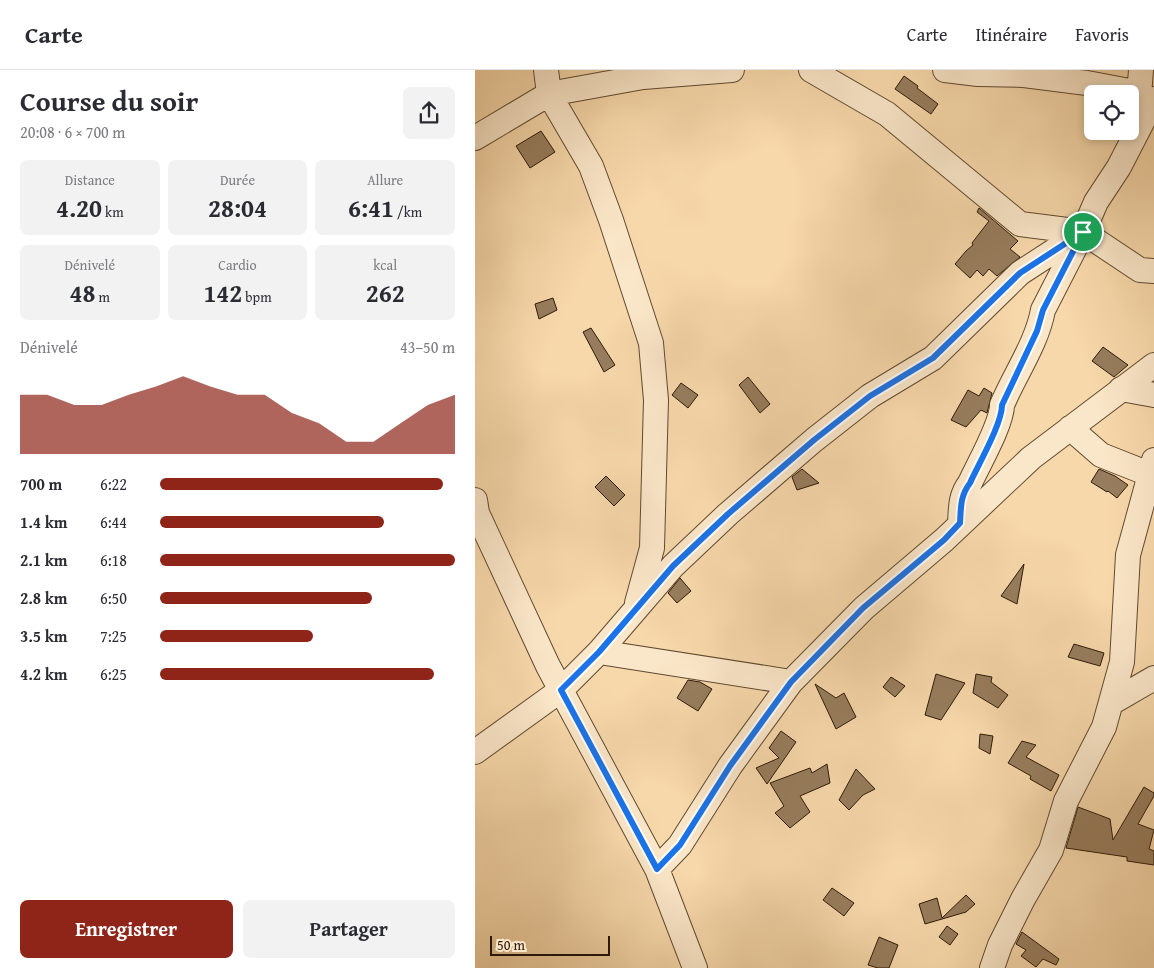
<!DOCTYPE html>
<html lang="fr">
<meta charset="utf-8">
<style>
:root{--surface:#fff;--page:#f2f2f3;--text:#2b2b33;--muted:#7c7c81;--line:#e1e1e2;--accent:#8f2418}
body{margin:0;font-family:"Gentium Book Plus",serif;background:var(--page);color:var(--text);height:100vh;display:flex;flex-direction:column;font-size:19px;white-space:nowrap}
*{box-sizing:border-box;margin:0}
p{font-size:16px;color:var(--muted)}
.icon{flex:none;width:28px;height:28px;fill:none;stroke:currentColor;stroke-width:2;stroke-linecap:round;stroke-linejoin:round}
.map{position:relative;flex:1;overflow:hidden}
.details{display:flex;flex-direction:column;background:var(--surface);width:475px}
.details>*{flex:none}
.tools{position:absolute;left:609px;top:15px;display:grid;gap:10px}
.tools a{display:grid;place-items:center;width:55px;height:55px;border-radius:8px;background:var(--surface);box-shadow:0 2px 8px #0003;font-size:25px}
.scale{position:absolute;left:15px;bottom:12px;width:120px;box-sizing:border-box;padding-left:5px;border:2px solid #2e1a09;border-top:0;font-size:14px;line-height:18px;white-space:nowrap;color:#2e1a09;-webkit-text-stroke:4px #fae6c8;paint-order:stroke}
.pin{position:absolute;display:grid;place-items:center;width:42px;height:42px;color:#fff;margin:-21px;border:2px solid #fff;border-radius:50%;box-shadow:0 1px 5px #0007}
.round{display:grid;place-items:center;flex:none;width:52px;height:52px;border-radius:8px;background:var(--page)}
.summary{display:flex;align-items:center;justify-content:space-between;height:85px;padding:0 20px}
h1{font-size:28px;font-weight:700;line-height:38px}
.stats{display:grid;grid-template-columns:repeat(3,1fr);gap:8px;height:85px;padding:5px 20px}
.stats div{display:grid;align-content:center;border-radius:8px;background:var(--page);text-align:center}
.stats b{font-size:25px;font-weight:700}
.stats small{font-size:14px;font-weight:400}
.stats p{font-size:14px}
.chart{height:140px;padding:10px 20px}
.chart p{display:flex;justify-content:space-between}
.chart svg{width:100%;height:90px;margin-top:5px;fill:var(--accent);opacity:.7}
.button{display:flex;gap:10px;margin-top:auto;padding:10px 20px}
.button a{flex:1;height:58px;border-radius:8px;background:var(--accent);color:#fff;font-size:20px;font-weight:700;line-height:58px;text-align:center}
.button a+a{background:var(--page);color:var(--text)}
ul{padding:0 20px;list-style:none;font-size:16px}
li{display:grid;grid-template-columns:80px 60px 1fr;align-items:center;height:38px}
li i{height:12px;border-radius:6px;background:var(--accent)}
header{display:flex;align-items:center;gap:30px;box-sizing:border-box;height:70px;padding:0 25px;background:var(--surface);border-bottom:1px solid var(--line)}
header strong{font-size:24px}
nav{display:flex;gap:28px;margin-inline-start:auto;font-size:18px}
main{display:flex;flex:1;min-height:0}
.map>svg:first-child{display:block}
</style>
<header>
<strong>Carte</strong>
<nav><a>Carte</a><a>Itinéraire</a><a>Favoris</a></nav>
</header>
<main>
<section class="details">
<div class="summary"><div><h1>Course du soir</h1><p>20:08 · 6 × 700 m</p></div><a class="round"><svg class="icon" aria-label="share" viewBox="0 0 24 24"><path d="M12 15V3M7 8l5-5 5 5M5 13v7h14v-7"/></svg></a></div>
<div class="stats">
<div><p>Distance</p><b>4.20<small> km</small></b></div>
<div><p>Durée</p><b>28:04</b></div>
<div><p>Allure</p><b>6:41<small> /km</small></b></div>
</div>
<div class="stats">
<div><p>Dénivelé</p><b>48<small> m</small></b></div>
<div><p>Cardio</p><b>142<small> bpm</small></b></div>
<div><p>kcal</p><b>262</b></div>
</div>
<div class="chart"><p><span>Dénivelé</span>43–50 m</p>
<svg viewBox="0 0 160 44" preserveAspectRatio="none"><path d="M0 44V15L10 15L20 20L30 20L40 15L50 11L60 6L70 11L80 15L90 15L100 24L110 29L120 38L130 38L140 29L150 20L160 15V44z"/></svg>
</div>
<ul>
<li><b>700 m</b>6:22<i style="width:96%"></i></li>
<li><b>1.4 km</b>6:44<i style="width:76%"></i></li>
<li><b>2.1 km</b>6:18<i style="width:100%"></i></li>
<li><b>2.8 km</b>6:50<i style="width:72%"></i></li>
<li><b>3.5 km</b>7:25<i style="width:52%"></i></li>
<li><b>4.2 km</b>6:25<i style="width:93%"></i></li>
</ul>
<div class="button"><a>Enregistrer</a><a>Partager</a></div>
</section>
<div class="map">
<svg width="679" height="898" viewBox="0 0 679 898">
<rect width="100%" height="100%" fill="#f7d8aa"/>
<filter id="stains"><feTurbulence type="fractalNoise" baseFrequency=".004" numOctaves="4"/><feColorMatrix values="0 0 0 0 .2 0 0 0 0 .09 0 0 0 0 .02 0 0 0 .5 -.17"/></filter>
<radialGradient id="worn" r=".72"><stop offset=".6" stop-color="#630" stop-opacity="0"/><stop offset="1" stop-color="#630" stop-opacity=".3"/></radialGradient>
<path fill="#977d5d" stroke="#2e1a09" d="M429 6 443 16 442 18 463 34 456 44 420 19Z
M66 61 80 82 55 98 41 76Z
M504 138 543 171 535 179 545 187 522 206 514 199 508 206 502 200 495 208 480 194 491 181 498 175 497 173 514 151 502 142Z
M78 228 82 240 64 249 60 234Z
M116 258 140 295 129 302 108 262Z
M628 277 653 295 639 307 617 291Z
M273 307 295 334 285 343 264 315Z
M206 313 223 325 213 338 197 325Z
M509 318 517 323 512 343 506 340 491 357 476 350 493 320 504 326Z
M327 399 344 413 322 420 317 407Z
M624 399 640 406 653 415 642 428 633 421 632 422 616 412Z
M131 406 150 425 139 436 120 417Z
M549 494 542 534 526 526Z
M205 508 216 521 202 533 193 523Z
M599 574 629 583 625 596 593 587Z
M461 604 490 613 466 650 450 645Z
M501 604 517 607 516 612 533 625 523 638 498 623Z
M416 607 430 616 420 627 408 617Z
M213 610 225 612 237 619 223 641 202 628Z
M340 614 361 628 369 623 381 647 361 659Z
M306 661 321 672 292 714 281 698 304 688 294 678Z
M505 664 518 666 515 684 504 678Z
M547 671 561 675 551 687 584 705 576 721 555 709 556 706 533 693Z
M352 694 355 713 325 726 335 742 315 758 300 743 309 736 295 713 335 698 337 703Z
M381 699 400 719 388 725 374 740 364 730Z
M669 717 679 723V726L663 754 679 760 674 779 679 781V795L652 791V787L591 778 603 737 635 749 638 770Z
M357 818 379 833 369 846 348 830Z
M491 825 500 834 491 842 450 854 444 834 462 828 467 848Z
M472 856 483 864 475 875 464 867Z
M547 862 584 889 581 895 568 889 561 897 546 886 551 880 541 874Z
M404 867 423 875 414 898H403L393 895Z"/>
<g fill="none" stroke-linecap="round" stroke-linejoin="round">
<g stroke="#604a31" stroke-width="26">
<path id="minor" d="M71 0 74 24 116 96 136 150 176 273 181 330 177 478 162 533
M336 0 412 44 545 154 608 162 665 200 679 201
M470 0 503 4 549 5 612 13 665 23
M663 38 666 0
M0 68 74 24 168 7 257 0
M646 319 679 325
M595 358 626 385 679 406
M0 430 2 443 73 596 182 799 220 898
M485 453C486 438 485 426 495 413 503 395 527 354 527 335 540 304 562 273 568 240L608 162 621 132 644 97 679 29
M124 582 316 612
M636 633 679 608
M0 682 86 620 124 582 198 496 253 444 339 370 395 326 458 288 545 203 608 162
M182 799 205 775 255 696 316 612 389 538 469 470 556 388 679 295
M517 898 525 875 548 829 576 780 591 731 629 657 647 592 653 485 679 390"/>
</g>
<use href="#minor" stroke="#fae6c8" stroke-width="24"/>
</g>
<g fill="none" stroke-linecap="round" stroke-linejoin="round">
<g stroke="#fff" stroke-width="10">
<path id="route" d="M608 162 568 240 562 261 527 335C527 354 503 395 495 413 485 426 486 438 485 453L469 470 388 538 316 612 255 696 205 775 182 799 86 620 124 582 198 496 253 444 339 370 395 326 458 288 545 203Z"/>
</g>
<use href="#route" stroke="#1a73e8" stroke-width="6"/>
</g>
<rect width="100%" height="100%" filter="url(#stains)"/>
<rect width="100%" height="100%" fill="url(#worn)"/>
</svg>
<div class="tools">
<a><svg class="icon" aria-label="locate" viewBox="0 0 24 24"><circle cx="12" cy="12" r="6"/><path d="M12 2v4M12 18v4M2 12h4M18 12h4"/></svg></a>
</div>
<div class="scale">50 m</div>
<div class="pin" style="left:608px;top:162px;background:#1e9e55"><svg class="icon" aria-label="arrive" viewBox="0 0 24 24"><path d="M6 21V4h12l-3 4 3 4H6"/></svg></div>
</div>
</main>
